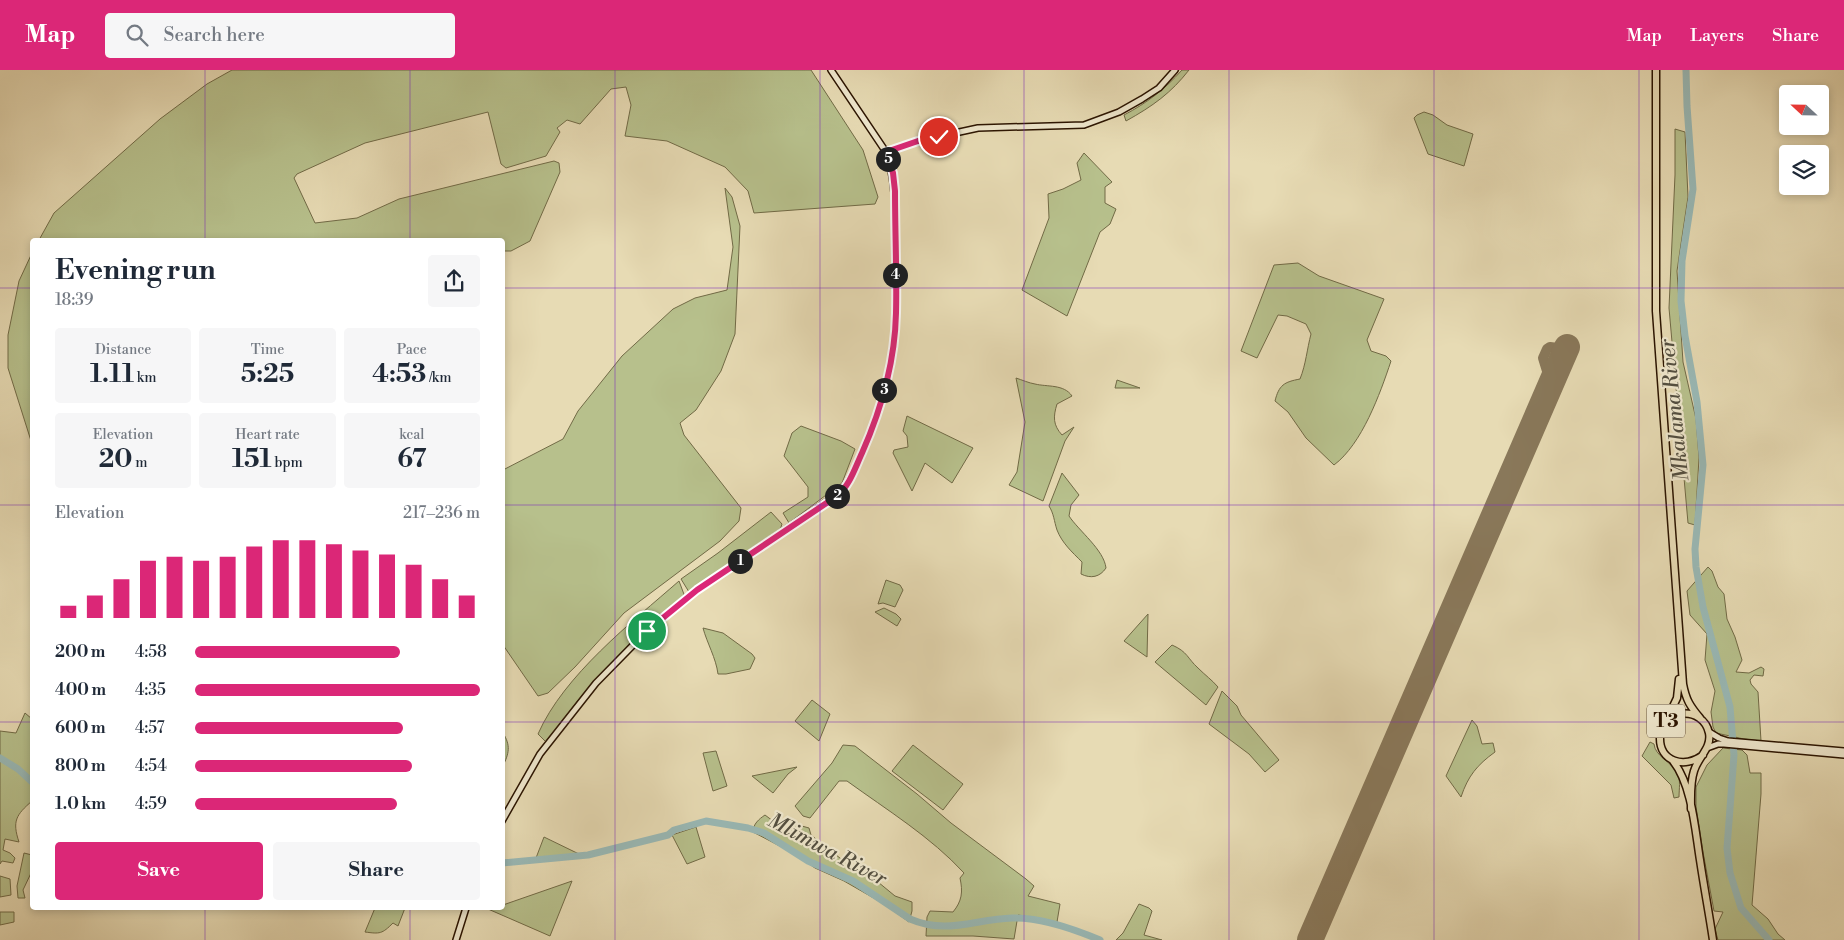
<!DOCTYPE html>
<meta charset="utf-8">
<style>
:root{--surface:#fff;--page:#f6f6f7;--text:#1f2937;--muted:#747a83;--accent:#db2777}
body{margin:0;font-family:"Libre Bodoni",serif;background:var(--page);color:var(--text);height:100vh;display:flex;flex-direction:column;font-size:19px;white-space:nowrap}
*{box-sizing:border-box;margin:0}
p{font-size:16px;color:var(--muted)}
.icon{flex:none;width:28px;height:28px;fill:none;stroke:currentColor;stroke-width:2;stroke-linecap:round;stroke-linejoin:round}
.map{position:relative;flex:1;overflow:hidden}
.sheet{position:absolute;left:30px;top:168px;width:475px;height:672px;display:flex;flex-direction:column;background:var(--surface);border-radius:5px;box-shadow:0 2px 8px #0003}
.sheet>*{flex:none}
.needle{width:32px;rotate:292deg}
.tools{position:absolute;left:1779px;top:15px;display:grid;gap:10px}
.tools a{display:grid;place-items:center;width:50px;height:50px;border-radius:5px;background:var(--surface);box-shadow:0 2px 8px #0003;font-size:25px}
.pin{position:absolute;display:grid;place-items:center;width:42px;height:42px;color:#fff;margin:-21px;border:2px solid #fff;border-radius:50%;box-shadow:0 1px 5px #0007}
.km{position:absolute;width:25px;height:25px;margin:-12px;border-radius:50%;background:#222;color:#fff;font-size:14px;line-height:25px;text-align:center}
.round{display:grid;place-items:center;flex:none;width:52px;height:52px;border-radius:5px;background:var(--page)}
.overview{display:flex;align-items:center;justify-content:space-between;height:85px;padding:0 25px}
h1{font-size:28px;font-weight:700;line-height:38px}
.figures{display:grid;grid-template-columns:repeat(3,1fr);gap:8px;height:85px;padding:5px 25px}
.figures div{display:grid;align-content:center;border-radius:5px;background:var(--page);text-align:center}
.figures b{font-size:25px;font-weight:700}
.figures small{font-size:14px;font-weight:400}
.figures p{font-size:14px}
.chart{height:140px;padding:10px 25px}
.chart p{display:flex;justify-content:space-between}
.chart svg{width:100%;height:90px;margin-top:5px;stroke:var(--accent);stroke-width:6}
.button{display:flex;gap:10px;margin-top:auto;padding:10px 25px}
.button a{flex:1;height:58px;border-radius:5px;background:var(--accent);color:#fff;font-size:20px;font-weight:700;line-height:58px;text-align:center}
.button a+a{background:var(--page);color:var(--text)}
ul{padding:0 25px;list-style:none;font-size:16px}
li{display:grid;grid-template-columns:80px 60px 1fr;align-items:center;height:38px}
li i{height:12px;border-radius:6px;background:var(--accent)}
header{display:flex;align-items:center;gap:30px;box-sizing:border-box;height:70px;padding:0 25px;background:var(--accent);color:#fff}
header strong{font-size:24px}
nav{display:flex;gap:28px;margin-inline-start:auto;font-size:18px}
.search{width:350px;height:45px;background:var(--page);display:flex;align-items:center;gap:12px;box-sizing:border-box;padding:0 18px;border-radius:5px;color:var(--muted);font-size:19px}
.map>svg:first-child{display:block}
</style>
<header>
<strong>Map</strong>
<div class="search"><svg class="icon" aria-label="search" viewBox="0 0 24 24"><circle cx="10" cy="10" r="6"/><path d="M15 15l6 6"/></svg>Search here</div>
<nav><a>Map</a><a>Layers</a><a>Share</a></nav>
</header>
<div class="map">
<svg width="1844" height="870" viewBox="0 0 1844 870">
<rect width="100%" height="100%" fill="#e7dbb4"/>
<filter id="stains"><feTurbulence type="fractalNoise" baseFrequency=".004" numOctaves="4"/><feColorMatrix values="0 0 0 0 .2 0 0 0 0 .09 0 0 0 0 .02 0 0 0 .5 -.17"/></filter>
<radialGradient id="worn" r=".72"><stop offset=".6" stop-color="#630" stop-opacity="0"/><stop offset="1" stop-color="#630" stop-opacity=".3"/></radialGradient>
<path fill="#b7c08c" stroke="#716a46" d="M232 0H811L863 80 878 127 875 134 754 143 748 121 725 97 667 71 625 66 631 35 626 17 611 19 580 54 567 50 557 58 560 62 546 86 506 98 501 94 488 42 365 73 297 104 294 108 315 153 357 148 399 129 554 91 559 93 560 102 530 171 511 181H503L502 170H39L54 143 160 49 207 14Z
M1182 0H1189C1171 23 1153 36 1126 51L1124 45C1147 33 1165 19 1182 0Z
M1424 42 1433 45 1447 55 1473 64 1464 96 1428 84 1414 48 1417 45Z
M1675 59 1685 62 1688 127 1677 201 1683 292 1696 349 1699 388 1695 455 1688 453 1669 238 1675 105Z
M1084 83 1112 112 1105 117V133L1116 139 1110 154 1100 162 1067 246 1022 220 1049 148 1048 124 1063 119 1081 110 1077 93Z
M725 118 732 127 740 156 735 264 721 301 696 340 680 353 684 365 741 438 739 451 720 471 624 543 575 597 548 623 538 626 503 575V400L563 369 578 341 622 286 673 239 695 228 727 220 733 177Z
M32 183V374L8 298V265L19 211Z
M1298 193 1319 206 1384 229 1367 270 1371 281 1386 286 1391 291C1380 324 1362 374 1334 395L1306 368 1288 342 1275 331C1279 315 1284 312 1300 309 1306 294 1307 279 1311 264L1306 254 1287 246 1278 245 1257 288 1241 281 1274 195Z
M1016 308C1022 310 1029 313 1035 314 1047 317 1064 314 1072 326L1057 334C1053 347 1053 355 1062 365L1074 357 1065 371 1043 431 1009 415 1017 402 1025 352Z
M1117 310 1140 318H1115Z
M907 346 973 378 952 413 925 393 912 421 893 383 894 380 908 377 907 366 903 361Z
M801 356 841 371 855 379 842 413 789 453 783 443 808 427V417L784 386 792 363Z
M1062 403 1079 425 1071 435 1069 446C1079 461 1104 480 1106 498 1100 507 1091 509 1081 504L1082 492C1072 482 1062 473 1057 460 1054 451 1054 444 1049 436Z
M771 442 782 454 780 460 689 522 681 509 718 483Z
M1708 497 1712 501 1718 517 1724 524 1727 549 1735 567 1742 590 1736 602 1749 603 1761 597 1764 599 1763 606 1754 605 1750 610 1751 614 1758 622 1761 671 1744 669 1716 663 1713 657 1711 642 1715 621 1705 590 1707 564 1690 545 1687 521Z
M886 510 900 515 903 520 895 537 883 533 878 534Z
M679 511 685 527 609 596 580 628 546 672 538 664C564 605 631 553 679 511Z
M884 538 896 544 901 549 897 556 875 542Z
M1148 544 1147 587 1124 571Z
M703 558 723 563 752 584 755 588 750 599 726 604H718C716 588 707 573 703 558Z
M1172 575C1188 582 1187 588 1198 598 1205 605 1212 610 1218 617L1206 635 1155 592Z
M1222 621 1237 636 1241 645 1279 690 1265 702 1249 684 1209 654Z
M812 630 830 644 819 671 795 651Z
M25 643 32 649V731C16 745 12 751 19 772L5 769 3 780 10 783 15 788 13 793 2 791 0 794V661L16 663Z
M1472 650 1477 656 1482 674 1493 673 1495 682C1477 695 1468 706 1461 727L1446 706Z
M503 663C511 676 509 683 503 696Z
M1650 672 1654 674C1655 686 1671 692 1677 702 1681 710 1679 719 1679 727L1674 728 1671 715 1642 686Z
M843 675 855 676 917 724 951 753 1026 809 1034 816 1028 826 1060 834 1057 852 1018 845 1014 869 973 866H926L927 847 930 841 953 842C962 831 963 822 960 808L964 803C931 767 887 740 847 711H839L810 748 803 746 795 736 832 693Z
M913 675 963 714 943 740 892 701Z
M1723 678 1742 680 1747 685 1750 703H1761V724L1752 835 1768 849 1778 864 1785 870H1718L1715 859 1723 842 1714 841 1703 782 1696 737V717L1707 695Z
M716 681 727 716 713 721 703 683Z
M797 697 788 704 773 723 752 706Z
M765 745 777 754 784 751 809 758 811 765 850 796 878 812 895 826 912 832V841L909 852 884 834 844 811 815 798 793 783 753 762C753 754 759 749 765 745Z
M696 757 705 787 687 794 672 765Z
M544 767 579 784 536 788Z
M24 783 32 785V801L23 820 25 828H18L17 816Z
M0 806 10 809 11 825 0 827Z
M572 811 550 866 488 839 502 838 503 835Z
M1139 834 1149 838 1152 841 1144 865 1162 870H1116L1123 863Z
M375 838H405L398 856 393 853C382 864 380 864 365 862Z
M0 842H14V852L0 855Z"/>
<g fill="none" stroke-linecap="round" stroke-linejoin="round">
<path stroke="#99b9b6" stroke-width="7" d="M1686 0 1687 36 1693 119 1682 191 1681 231 1685 266 1697 332 1703 395 1695 479 1696 497 1703 537 1730 637 1734 685 1727 778 1730 803 1741 838 1769 870
M0 688 18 699 32 712
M502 793 588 785 668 765 674 760 706 751 748 758 764 763 808 791 853 811 910 849C947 865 975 849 1012 848 1041 847 1074 859 1100 870"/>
<path stroke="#89785a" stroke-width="10" d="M1551 314 1543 288 1547 279 1550 277 1566 279"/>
<path stroke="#89785a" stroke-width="26" d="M1310 870 1567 277"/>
<g stroke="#2b1400" stroke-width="8">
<path id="secondary" d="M886 82 918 71 978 58 1084 55 1119 42 1142 29 1159 18 1175 0
M1709 662 1719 668 1728 671 1844 681
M1707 678 1718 674H1724L1844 685
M502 751 540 684 596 613 647 561 697 520 842 421C851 409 857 394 863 381 882 338 894 291 896 245 897 223 895 201 895 180 895 147 897 114 886 82L831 0
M456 870 466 838"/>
</g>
<g stroke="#2b1400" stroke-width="9">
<path id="highway" d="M1656 0V241L1683 614C1686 630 1690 636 1700 648
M1667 649 1677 628 1679 609
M1673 691C1692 715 1695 759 1700 790 1704 817 1709 843 1713 870
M1691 739C1691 726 1690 713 1694 701 1698 687 1712 678 1709 663 1703 635 1661 638 1660 667 1659 692 1685 699 1703 685"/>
</g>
<use href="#secondary" stroke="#efe8ce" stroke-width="5"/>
<use href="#highway" stroke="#e7dbb4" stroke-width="6"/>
</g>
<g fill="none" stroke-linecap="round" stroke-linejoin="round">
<g stroke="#fff" stroke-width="10">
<path id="route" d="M647 561 697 520 837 426C850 415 855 398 862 383 881 340 895 291 896 243 897 203 895 162 895 121L893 103 886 82 918 71 939 67"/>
</g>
<use href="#route" stroke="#db2777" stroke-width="6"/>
</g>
<path fill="none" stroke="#7b2cbf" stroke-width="1" stroke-opacity="0.55" d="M205 0V170M410 0V170M615 0V870M820 0V870M1024 0V870M1229 0V870M1434 0V870M1639 0V870M0 218H32M502 218H1844M0 435H32M502 435H1844M0 652H32M502 652H1844M205 838V870M410 838V870"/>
<g text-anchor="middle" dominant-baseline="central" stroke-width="4.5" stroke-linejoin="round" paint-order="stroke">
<rect fill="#efe8ce" stroke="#66543e" stroke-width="1" x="1647" y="634.5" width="38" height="33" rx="4"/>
<g font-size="19" font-weight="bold" fill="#2b1400">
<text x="1666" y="651">T3</text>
</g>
<g font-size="21" font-style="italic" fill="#524e40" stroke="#efe8ce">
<text transform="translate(1675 340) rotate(-96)">Mkalama River</text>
<text transform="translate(827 780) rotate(28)">Mlimwa River</text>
</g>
</g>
<rect width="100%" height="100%" filter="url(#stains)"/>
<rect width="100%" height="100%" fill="url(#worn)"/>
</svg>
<div class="tools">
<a><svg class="needle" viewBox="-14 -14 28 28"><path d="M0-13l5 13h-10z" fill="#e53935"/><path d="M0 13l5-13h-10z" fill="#747a83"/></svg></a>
<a><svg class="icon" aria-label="layers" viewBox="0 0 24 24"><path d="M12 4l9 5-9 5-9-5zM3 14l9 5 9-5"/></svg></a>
</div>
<div class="pin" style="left:647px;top:561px;background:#1e9e55"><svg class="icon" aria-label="arrive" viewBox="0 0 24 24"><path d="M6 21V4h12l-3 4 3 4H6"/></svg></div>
<div class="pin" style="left:939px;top:67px;background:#d93025"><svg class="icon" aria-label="check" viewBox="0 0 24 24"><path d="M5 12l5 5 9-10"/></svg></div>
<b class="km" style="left:740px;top:491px">1</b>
<b class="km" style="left:837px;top:426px">2</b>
<b class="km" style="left:884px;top:320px">3</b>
<b class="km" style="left:895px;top:205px">4</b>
<b class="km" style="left:888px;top:89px">5</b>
<section class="sheet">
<div class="overview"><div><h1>Evening run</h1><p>18:39</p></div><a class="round"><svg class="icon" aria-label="share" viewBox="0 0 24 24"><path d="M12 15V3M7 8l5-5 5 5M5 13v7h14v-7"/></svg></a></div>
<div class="figures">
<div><p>Distance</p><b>1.11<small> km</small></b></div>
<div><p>Time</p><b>5:25</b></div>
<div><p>Pace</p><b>4:53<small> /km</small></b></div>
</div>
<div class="figures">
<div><p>Elevation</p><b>20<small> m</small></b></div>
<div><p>Heart rate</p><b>151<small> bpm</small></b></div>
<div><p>kcal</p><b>67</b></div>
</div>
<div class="chart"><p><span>Elevation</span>217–236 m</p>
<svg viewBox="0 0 160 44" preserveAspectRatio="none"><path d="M5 44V38M15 44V33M25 44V25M35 44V16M45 44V14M55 44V16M65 44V14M75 44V9M85 44V6M95 44V6M105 44V8M115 44V11M125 44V13M135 44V18M145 44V25M155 44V33"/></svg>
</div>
<ul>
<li><b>200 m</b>4:58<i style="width:72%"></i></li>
<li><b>400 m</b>4:35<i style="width:100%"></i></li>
<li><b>600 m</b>4:57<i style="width:73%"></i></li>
<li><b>800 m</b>4:54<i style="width:76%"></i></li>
<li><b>1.0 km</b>4:59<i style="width:71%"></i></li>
</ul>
<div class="button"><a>Save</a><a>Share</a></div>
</section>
</div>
